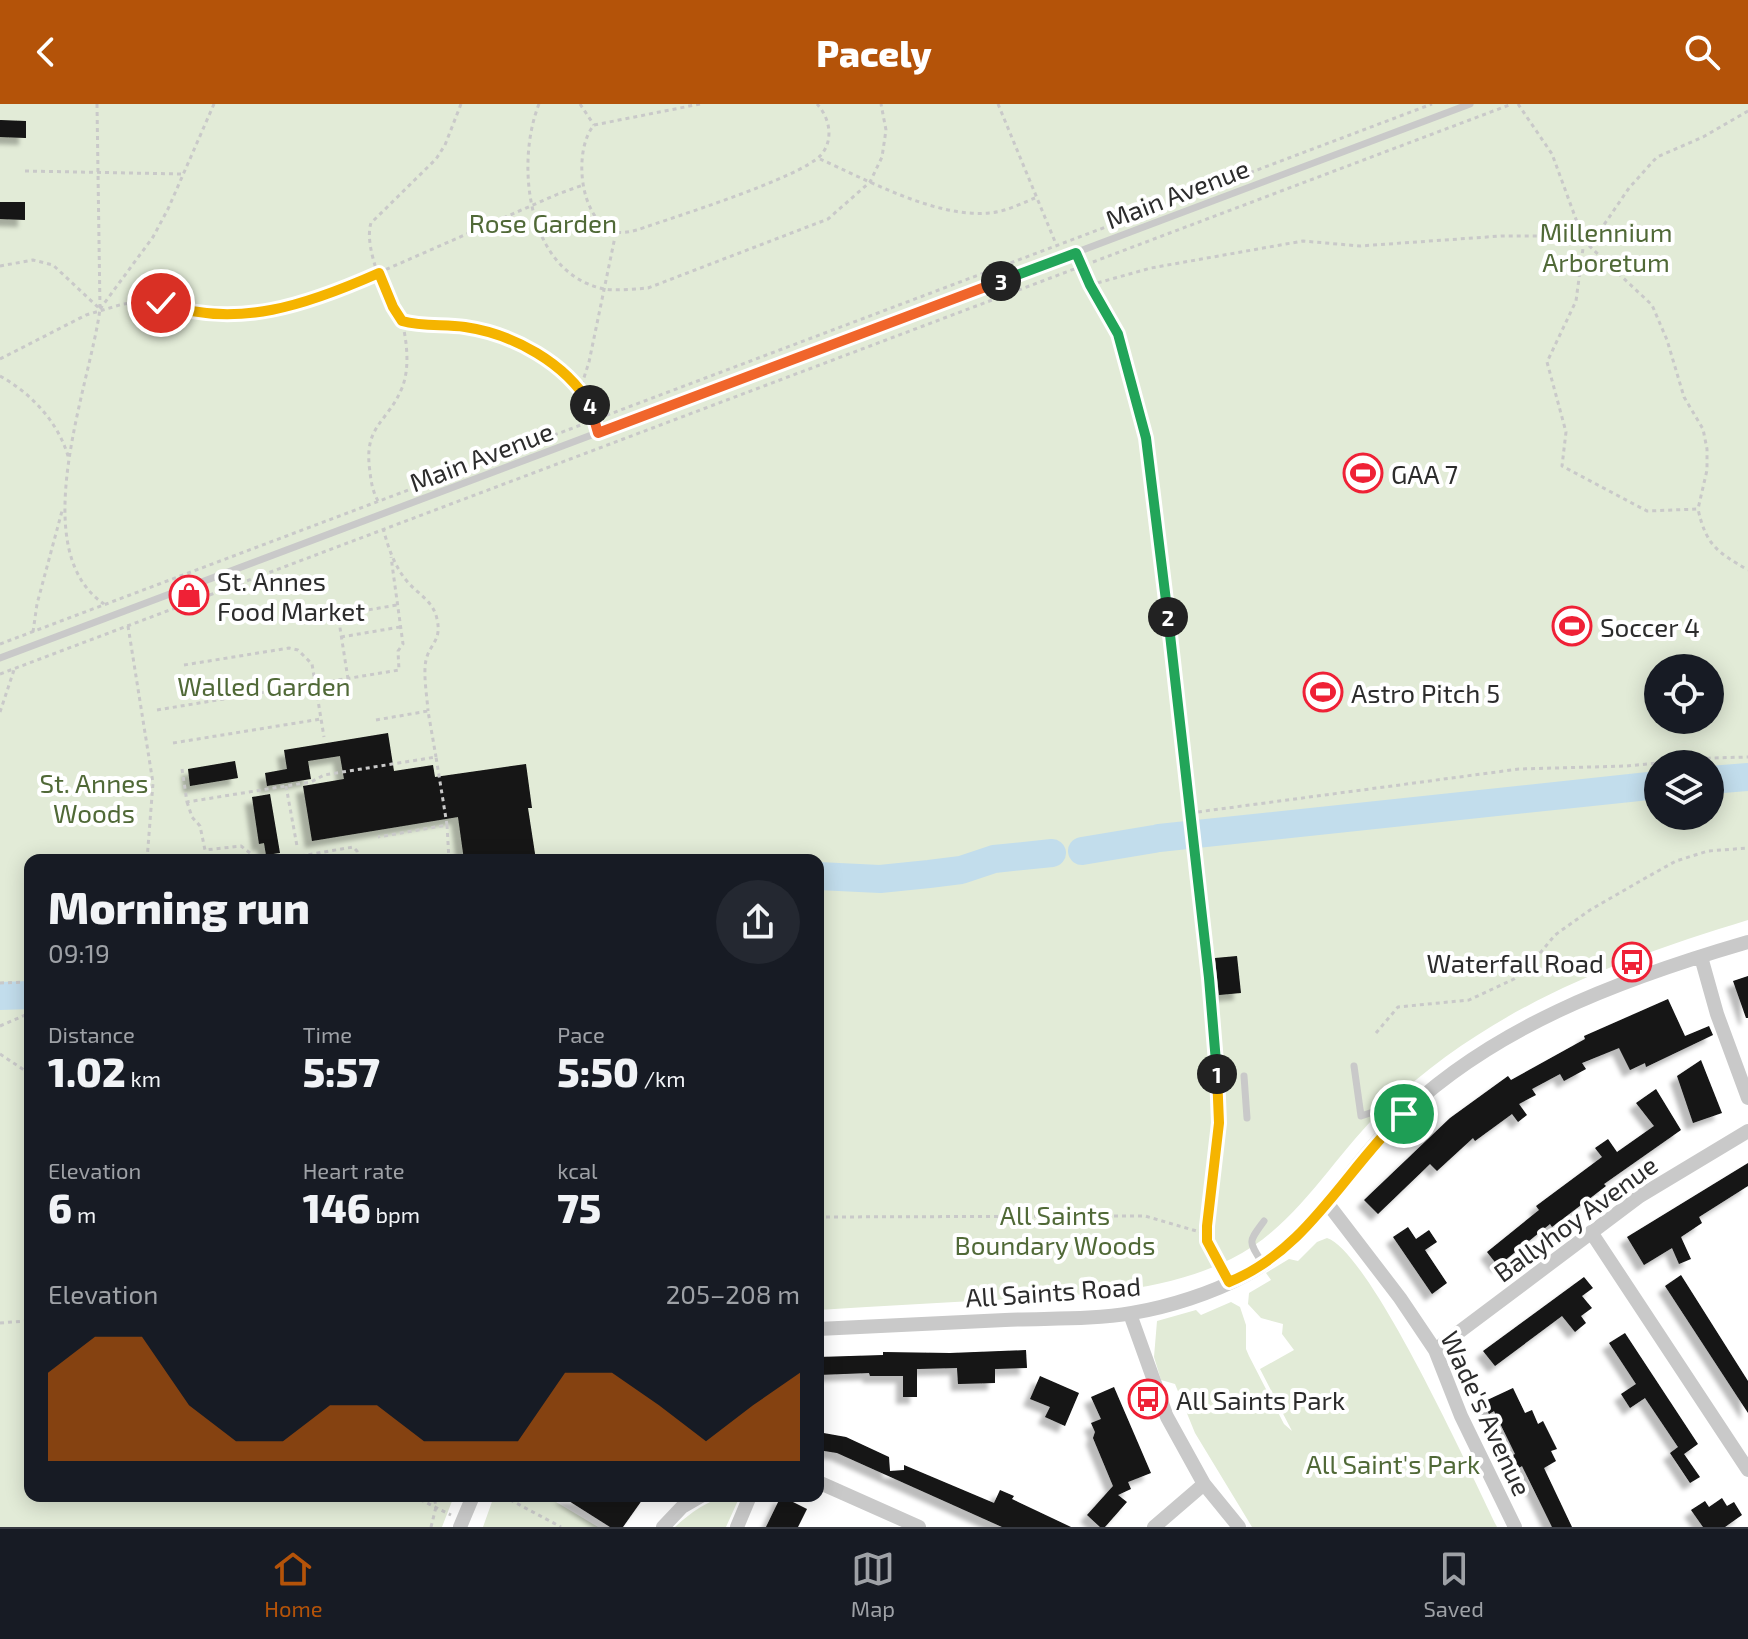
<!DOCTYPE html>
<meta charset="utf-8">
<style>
:root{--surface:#171b24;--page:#242831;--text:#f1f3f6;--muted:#9ea1a6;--line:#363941;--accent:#b45309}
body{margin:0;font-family:"Exo 2",sans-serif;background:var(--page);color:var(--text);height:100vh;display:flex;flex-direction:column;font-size:30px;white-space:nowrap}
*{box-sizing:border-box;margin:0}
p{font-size:26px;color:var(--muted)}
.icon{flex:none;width:44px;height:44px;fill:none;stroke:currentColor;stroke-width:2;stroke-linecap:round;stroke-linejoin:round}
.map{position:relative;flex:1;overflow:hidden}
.drawer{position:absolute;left:24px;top:750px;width:800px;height:648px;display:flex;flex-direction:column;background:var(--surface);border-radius:16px;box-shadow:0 4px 20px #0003}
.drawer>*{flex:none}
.controls{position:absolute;left:1644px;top:550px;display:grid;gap:16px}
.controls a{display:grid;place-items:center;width:80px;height:80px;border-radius:50%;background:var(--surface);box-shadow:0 4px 20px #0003;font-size:40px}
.pin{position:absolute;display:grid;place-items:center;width:68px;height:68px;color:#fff;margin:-34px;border:4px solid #fff;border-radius:50%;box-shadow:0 2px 8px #0007}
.km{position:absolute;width:40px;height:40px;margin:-20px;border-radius:50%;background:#222;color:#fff;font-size:22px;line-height:40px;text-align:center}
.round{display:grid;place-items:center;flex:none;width:84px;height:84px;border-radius:42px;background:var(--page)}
.headline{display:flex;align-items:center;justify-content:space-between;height:136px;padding:0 24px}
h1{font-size:44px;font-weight:800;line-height:60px}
.stats{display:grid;grid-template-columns:repeat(3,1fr);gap:12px;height:136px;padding:8px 24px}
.stats div{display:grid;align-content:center}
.stats b{font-size:40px;font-weight:800}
.stats small{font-size:22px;font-weight:400}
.stats p{font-size:22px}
.chart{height:224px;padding:16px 24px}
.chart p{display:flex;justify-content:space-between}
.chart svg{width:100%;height:144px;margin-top:8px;fill:var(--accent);opacity:.7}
header{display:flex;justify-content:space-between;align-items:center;height:104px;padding:0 24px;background:var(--accent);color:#fff;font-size:36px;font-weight:800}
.dock{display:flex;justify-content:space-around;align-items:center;height:112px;border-top:2px solid var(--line);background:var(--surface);font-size:22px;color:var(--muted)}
.dock a{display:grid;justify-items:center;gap:4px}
.dock .current{color:var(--accent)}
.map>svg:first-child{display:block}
</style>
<header><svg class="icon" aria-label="back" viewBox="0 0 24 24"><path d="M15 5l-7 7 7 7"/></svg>Pacely<svg class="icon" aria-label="search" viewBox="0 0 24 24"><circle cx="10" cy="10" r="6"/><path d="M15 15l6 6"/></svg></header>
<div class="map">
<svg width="1748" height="1423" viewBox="0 0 1748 1423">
<defs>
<filter id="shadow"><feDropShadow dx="-7" dy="7" stdDeviation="2" flood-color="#0004"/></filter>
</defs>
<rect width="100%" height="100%" fill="#fff"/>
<path fill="#e2ebd7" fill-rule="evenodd" d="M0 0H1748V816C1611 858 1492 903 1385 1003 1332 1053 1298 1122 1231 1155 1163 1189 1086 1190 1012 1195 947 1198 883 1202 818 1206V756H30V1392H454L442 1423H0ZM1658 564H1710V616H1658ZM1658 660H1710V712H1658Z
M1327 1134C1371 1149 1472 1372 1497 1423H1252L1195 1329 1175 1280 1161 1276 1154 1253 1157 1217 1196 1206 1201 1211 1231 1198 1240 1203 1246 1221V1245L1249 1252 1284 1320 1292 1327 1260 1265 1294 1246 1282 1230 1283 1220 1261 1214 1248 1200 1249 1189 1271 1176 1266 1169 1289 1155 1298 1157 1317 1138Z
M494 1392H546L598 1423H483Z
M725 1392H740L726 1423H675C690 1409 706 1398 725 1392Z"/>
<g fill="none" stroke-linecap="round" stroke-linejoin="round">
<path stroke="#c2ddec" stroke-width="28" d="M1710 676 1748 673
M1159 734 1658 681
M1082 747 1154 735
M818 772 880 775 929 770 961 766 994 755 1052 749
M0 892 30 891"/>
</g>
<path fill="#131313" filter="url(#shadow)" d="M0 16 26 17V34L0 33Z
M0 98H25V116L0 115Z
M388 629 394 667 433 661 435 673 526 660 532 704H528L536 756H464L458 713 312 737 303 682 344 675 340 652 308 657 311 675 267 682 265 669 287 665 284 646Z
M235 657 238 674 190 682 188 665Z
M270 690 280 749 266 751 264 739 259 740 252 693Z
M1237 852 1241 889 1219 891 1215 854Z
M1748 872V914H1746L1733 877Z
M1668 895 1685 932 1709 922 1713 931 1646 963 1645 959 1630 966 1619 944 1582 959 1586 965 1564 977 1560 970 1532 985 1536 991 1519 1000 1527 1011 1518 1018 1512 1010 1475 1037 1473 1034 1437 1067 1430 1060 1378 1110 1364 1096 1450 1014 1508 972 1511 976 1585 935 1584 932Z
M1701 956 1722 1009 1693 1019 1677 972Z
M1656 985 1681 1026 1604 1080 1606 1082 1593 1092 1552 1123 1550 1120 1498 1162 1487 1148 1539 1106 1536 1102 1602 1053 1595 1044 1608 1035 1617 1048 1654 1022 1636 999Z
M1748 1059V1082L1699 1113 1702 1119 1681 1133 1691 1155 1679 1160 1672 1144 1644 1161 1627 1133Z
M1408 1123 1416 1135 1429 1126 1437 1138 1425 1146 1447 1179 1432 1190 1393 1133Z
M1681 1171 1748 1277V1309L1665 1182Z
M1584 1173 1593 1184 1582 1192 1592 1204 1581 1212 1586 1219 1575 1228 1562 1212 1495 1262 1483 1247Z
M1625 1229 1698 1340 1684 1350 1700 1373 1690 1379 1670 1349 1678 1343 1645 1294 1630 1304 1621 1290 1636 1280 1609 1239Z
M1026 1246 1027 1264 995 1265V1279L958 1280 957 1264 917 1265V1293H903V1272H870L869 1269 818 1271V1253L883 1251V1248L950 1249Z
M1040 1272 1079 1289 1065 1322 1045 1313 1050 1303 1030 1295Z
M1114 1283 1151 1369 1128 1378 1131 1385 1118 1391 1127 1398 1105 1423H1100L1087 1411 1113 1382 1093 1334 1095 1328 1091 1319 1101 1315 1091 1293Z
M1513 1284 1525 1309 1532 1306 1538 1320 1543 1317 1557 1345 1551 1347 1556 1357 1544 1364 1572 1423H1552L1522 1362 1517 1365 1511 1352 1515 1350 1494 1307 1489 1310 1483 1298Z
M818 1328 846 1333 889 1353 890 1367 904 1366V1361L994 1399 1000 1386 1014 1392 1012 1395 1071 1423H1002L837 1349 818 1346Z
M561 1392H645L623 1423H610Z
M781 1392 807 1405 798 1423H766Z
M1722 1394 1727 1402 1734 1398 1742 1411 1725 1423H1703L1691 1406 1705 1397 1709 1403Z"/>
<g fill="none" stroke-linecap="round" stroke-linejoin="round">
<path stroke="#c9c9c9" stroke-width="3" stroke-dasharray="4 4" stroke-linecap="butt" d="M97 0 100 205C90 282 24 445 104 500
M461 0 445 41 436 55 371 119C363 143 387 198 402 217L417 221 463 223 506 235 563 265 580 286
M539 0C515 60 527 169 604 185 618 187 634 185 648 184L828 115 870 78 882 53 886 26 881 0
M580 0 594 21
M700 0 594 21C573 46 579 114 613 127 621 130 629 128 637 126 674 113 800 74 821 51 834 36 830 14 817 0
M998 0 1056 140
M1518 0 1552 50 1584 137 1652 201 1667 236 1684 293 1703 325 1707 345V366L1698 405
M1748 7 1703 33 1657 53 1629 84 1595 134 1584 137 1576 197 1547 258 1566 328 1562 362 1647 407 1698 405C1706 441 1717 448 1748 466
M820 55C867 76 936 114 989 109 1005 108 1020 100 1035 94
M25 67 183 70
M0 162 33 156 53 161 100 205
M1082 163 1118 230 1146 334 1155 393 1209 874 1219 1002 1218 1038 1207 1122V1137
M1090 181 1151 164 1303 137 1360 142 1501 132H1553L1584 137
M100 205 153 133 168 105 214 0
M0 255 86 211 123 200 147 197 206 211 238 212 321 194 558 90 583 81
M0 272C31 289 58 318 68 352
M594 317 590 299 580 286 589 258 616 128
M378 397C373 388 371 378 370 368 363 321 387 320 402 284 410 264 407 238 402 217
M383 424C388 443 394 461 406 476 417 490 433 496 437 515 442 537 430 539 426 556 423 570 427 592 428 607
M128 522 153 679 147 756
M33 528 37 500 62 407
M341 533 400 523
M0 540 1432 0
M184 561 289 544 298 546 312 560 324 633
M0 570 1512 0
M348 575 338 511 397 501
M157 606 399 566 398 547 403 540 391 453
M0 608 14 566
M376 616 428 607 436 653
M173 639 321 615
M182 665 187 698 311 678 324 671 436 653 447 721 378 733
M286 682 297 742
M187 698 192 713 200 722 205 746 241 742 259 756
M1190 709 1519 665 1627 662 1711 654 1748 653
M447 721 449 756
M277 756 353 743 357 747 359 756
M0 879 30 878
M0 922 30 909
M1376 929 1398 903 1469 896 1514 875 1526 866 1555 831 1590 806 1649 772 1676 757 1708 747 1748 744
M0 950 30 970
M818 1113 1145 1112 1200 1128 1224 1168
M0 1219 25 1217 30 1222
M413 1392 451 1411
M503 1392 561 1423
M431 1423 436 1403 434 1392"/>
<path stroke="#c9c9c9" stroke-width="7" d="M0 554 1470 0
M1354 962 1361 1012 1376 1007 1392 1021
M1244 972 1247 1014
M1263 1160C1248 1136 1248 1139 1264 1117"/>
<path stroke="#c9c9c9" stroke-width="14" d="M1701 853 1717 910 1748 994
M1328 1100 1400 1194 1435 1246 1461 1312 1515 1423
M1591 1128 1748 1366
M1130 1210 1167 1313 1204 1380 1239 1423
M818 1225C880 1222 943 1219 1005 1216 1046 1214 1092 1216 1132 1209 1169 1203 1212 1189 1246 1171 1310 1137 1343 1071 1392 1021 1487 924 1621 875 1748 838
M1435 1246 1640 1092 1748 1027
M818 1378 919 1423
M460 1423 473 1392
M663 1423 682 1403 701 1392
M737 1423 750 1392
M1154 1423 1204 1380"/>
</g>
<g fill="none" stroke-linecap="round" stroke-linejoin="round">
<g stroke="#fff" stroke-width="16">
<path id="split-1" d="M1217 970 1219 1019 1207 1122V1137L1229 1178C1308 1146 1345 1066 1404 1010"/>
</g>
<g stroke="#fff" stroke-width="16">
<path id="split-2" d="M1168 513 1209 874 1217 970"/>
</g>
<g stroke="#fff" stroke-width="16">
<path id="split-3" d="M1001 177 1076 149 1090 181 1118 230 1146 334 1168 513"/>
</g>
<g stroke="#fff" stroke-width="16">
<path id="split-4" d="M590 301 598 329 1001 177"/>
</g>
<g stroke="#fff" stroke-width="16">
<path id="split-5" d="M161 199C237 226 309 200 379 169L393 203 402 217C423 223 444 220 465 223 513 230 566 259 590 301"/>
</g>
<use href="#split-1" stroke="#f5b400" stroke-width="10"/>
<use href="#split-2" stroke="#22a559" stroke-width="10"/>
<use href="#split-3" stroke="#22a559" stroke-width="10"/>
<use href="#split-4" stroke="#f0652b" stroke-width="10"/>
<use href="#split-5" stroke="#f5b400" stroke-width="10"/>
</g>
<defs>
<g id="stadium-ring" transform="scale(2)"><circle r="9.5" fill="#fff" stroke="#ef2136" stroke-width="1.5"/><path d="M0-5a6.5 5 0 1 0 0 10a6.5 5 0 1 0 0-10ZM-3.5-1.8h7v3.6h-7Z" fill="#ef2136"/></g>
<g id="shop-ring" transform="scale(2)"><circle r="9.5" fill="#fff" stroke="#ef2136" stroke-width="1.5"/><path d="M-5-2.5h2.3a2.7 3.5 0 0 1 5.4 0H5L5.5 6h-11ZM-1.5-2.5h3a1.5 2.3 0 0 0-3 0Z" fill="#ef2136"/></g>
<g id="bus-ring" transform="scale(2)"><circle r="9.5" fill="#fff" stroke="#ef2136" stroke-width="1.5"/><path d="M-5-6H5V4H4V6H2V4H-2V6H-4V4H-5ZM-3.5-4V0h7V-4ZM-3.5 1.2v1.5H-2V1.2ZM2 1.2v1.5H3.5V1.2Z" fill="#ef2136"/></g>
</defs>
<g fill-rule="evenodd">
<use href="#stadium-ring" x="1363" y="369"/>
<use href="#shop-ring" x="189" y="491"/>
<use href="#stadium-ring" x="1572" y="522"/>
<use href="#stadium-ring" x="1323" y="588"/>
<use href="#bus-ring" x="1632" y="858"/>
<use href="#bus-ring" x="1148" y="1295"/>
</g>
<g text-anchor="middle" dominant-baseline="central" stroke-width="8" stroke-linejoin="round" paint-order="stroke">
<g font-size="26" fill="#2c2c2c" stroke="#fff">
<text transform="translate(1177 89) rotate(-21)">Main Avenue</text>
<text transform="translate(481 352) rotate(-21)">Main Avenue</text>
<text transform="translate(1575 1114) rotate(-36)">Ballyhoy Avenue</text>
<text transform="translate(1053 1187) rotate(-4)">All Saints Road</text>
<text transform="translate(1487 1309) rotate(65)">Wade's Avenue</text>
</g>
<g font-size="26" fill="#506937" stroke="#fff">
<text x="543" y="118">Rose Garden</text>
<text x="1606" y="127">Millennium<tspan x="1606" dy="30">Arboretum</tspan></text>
<text x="264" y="581">Walled Garden</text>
<text x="94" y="678">St. Annes<tspan x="94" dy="30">Woods</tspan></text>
<text x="1055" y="1110">All Saints<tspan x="1055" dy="30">Boundary Woods</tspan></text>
<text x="1393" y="1359">All Saint's Park</text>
</g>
<g font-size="26" fill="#2c2c2c" stroke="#fff" text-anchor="start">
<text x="1391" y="369">GAA 7</text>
<text x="217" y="476">St. Annes<tspan x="217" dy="30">Food Market</tspan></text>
<text x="1600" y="522">Soccer 4</text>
<text x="1351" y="588">Astro Pitch 5</text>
<text x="1604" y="858" text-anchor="end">Waterfall Road</text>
<text x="1176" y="1295">All Saints Park</text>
</g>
</g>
</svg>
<div class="controls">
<a><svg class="icon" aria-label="locate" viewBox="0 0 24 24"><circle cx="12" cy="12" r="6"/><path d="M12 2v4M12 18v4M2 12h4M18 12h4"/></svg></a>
<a><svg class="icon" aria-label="layers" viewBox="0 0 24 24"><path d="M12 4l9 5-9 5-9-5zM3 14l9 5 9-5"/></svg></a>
</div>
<div class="pin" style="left:1404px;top:1010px;background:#1e9e55"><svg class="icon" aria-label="arrive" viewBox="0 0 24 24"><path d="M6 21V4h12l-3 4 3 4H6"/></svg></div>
<div class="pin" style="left:161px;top:199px;background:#d93025"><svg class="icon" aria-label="check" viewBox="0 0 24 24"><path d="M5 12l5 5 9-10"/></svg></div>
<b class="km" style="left:1217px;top:970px">1</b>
<b class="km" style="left:1168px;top:513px">2</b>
<b class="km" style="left:1001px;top:177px">3</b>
<b class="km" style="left:590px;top:301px">4</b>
<section class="drawer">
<div class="headline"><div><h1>Morning run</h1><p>09:19</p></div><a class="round"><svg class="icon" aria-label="share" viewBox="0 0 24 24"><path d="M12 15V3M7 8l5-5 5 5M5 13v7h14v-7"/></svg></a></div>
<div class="stats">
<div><p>Distance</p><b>1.02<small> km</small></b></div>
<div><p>Time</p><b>5:57</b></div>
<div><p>Pace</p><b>5:50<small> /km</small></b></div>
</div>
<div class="stats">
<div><p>Elevation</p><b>6<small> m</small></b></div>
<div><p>Heart rate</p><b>146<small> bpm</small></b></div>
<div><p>kcal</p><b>75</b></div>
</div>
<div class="chart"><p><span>Elevation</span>205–208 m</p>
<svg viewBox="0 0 160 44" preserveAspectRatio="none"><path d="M0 44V17L10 6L20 6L30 27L40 38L50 38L60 27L70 27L80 38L90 38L100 38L110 17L120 17L130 27L140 38L150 27L160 17V44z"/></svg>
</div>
</section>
</div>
<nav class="dock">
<a class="current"><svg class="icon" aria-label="home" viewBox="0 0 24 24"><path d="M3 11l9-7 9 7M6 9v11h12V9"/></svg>Home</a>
<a><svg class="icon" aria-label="map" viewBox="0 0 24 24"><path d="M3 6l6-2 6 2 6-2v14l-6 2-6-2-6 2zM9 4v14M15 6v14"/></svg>Map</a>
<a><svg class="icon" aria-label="saved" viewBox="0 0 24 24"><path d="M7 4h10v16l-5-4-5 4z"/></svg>Saved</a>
</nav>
